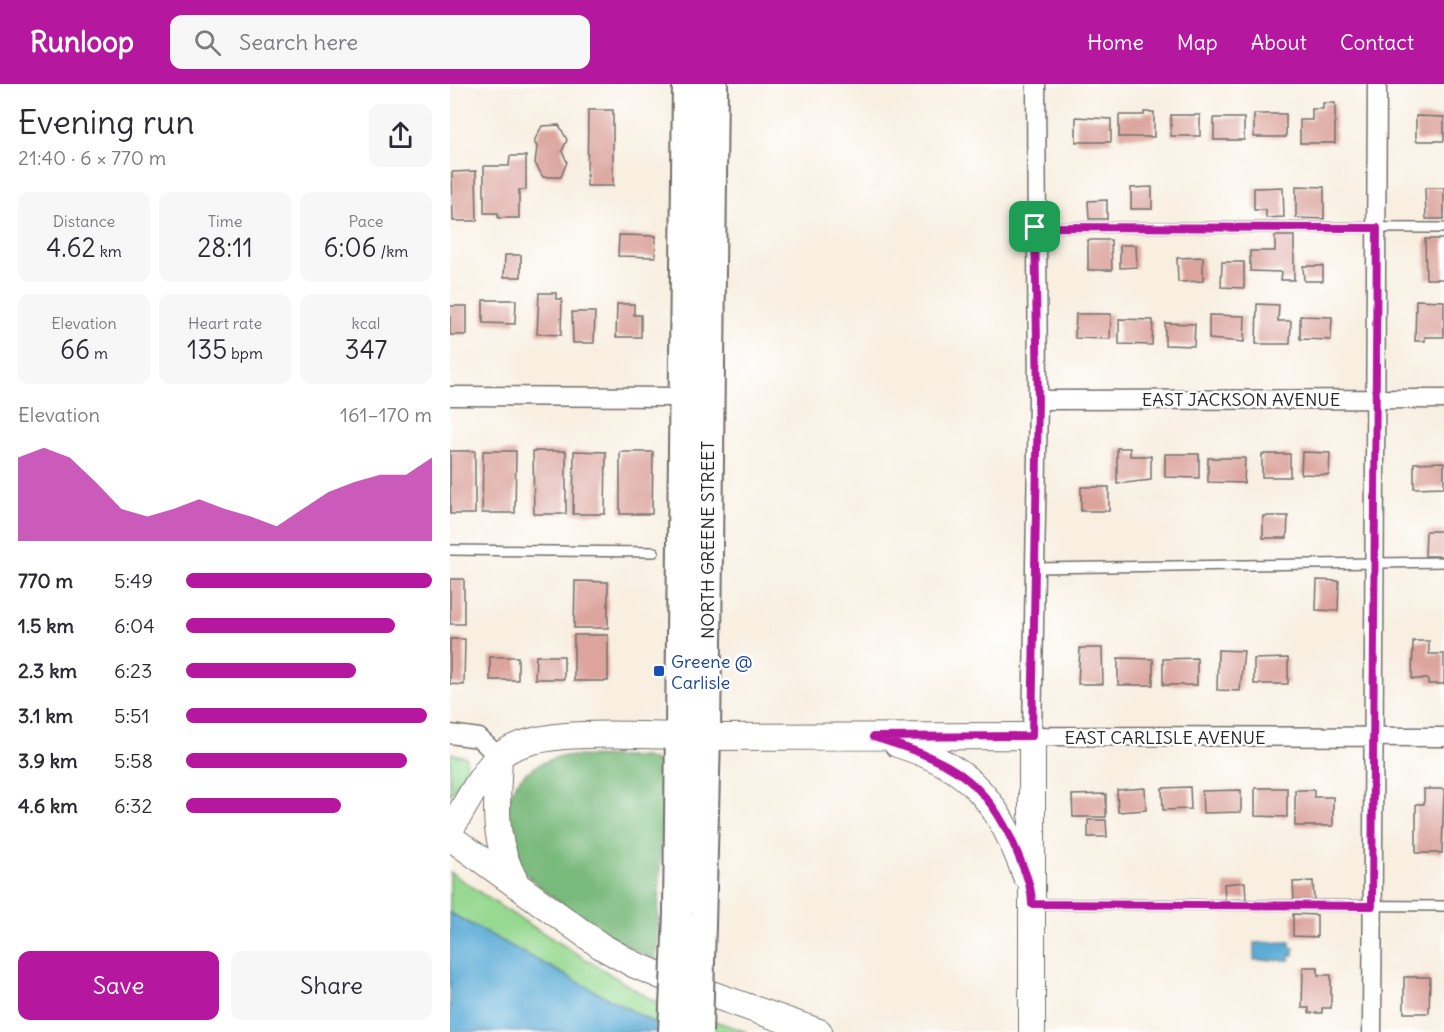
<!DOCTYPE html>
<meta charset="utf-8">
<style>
:root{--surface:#fff;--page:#f7f7f7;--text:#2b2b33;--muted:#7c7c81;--accent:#b5179e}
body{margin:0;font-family:Delius,sans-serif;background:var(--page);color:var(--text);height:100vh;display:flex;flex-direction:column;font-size:22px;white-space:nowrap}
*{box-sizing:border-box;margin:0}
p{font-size:20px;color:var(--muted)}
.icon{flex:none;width:33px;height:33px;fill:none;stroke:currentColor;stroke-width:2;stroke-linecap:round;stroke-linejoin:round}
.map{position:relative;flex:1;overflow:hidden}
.side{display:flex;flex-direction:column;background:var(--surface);width:450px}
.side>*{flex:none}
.pin{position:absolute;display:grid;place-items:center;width:51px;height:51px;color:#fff;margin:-26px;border-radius:12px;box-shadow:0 3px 9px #0006}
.round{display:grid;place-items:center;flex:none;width:63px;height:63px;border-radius:12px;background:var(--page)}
.head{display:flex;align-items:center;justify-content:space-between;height:102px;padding:0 18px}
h1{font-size:33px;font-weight:600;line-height:45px}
.stats{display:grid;grid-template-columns:repeat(3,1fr);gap:9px;height:102px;padding:6px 18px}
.stats div{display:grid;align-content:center;border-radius:12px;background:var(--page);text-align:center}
.stats b{font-size:26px;font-weight:600}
.stats small{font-size:16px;font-weight:400}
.stats p{font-size:16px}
.chart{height:168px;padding:12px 18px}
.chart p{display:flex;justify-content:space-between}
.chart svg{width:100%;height:108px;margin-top:6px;fill:var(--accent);opacity:.7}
.primary-button{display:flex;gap:12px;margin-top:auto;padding:12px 18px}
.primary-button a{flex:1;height:69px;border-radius:12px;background:var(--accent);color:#fff;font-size:24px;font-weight:600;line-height:69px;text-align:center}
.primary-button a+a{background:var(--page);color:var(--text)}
ul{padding:0 18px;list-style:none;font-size:20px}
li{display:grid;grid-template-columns:96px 72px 1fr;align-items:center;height:45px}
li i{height:15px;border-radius:8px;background:var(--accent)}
header{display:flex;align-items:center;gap:36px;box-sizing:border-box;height:84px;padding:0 30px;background:var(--accent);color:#fff}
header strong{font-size:28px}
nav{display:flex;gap:33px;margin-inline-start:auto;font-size:21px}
.search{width:420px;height:54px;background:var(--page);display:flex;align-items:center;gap:15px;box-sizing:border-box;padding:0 21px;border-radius:12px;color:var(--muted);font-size:22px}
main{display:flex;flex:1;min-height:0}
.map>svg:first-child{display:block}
</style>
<header>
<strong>Runloop</strong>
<div class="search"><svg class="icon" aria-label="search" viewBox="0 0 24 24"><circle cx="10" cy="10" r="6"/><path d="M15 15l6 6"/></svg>Search here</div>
<nav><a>Home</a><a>Map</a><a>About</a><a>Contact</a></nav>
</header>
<main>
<section class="side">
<div class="head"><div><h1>Evening run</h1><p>21:40 · 6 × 770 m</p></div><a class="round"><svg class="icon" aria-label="share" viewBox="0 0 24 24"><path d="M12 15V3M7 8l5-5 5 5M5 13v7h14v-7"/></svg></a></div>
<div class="stats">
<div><p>Distance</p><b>4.62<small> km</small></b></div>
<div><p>Time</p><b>28:11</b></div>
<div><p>Pace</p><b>6:06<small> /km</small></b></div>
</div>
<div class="stats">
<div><p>Elevation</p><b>66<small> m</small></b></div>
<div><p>Heart rate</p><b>135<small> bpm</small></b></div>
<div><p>kcal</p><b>347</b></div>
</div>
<div class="chart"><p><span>Elevation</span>161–170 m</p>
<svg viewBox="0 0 160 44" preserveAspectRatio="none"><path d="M0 44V10L10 6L20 10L30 20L40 31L50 34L60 31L70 27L80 31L90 34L100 38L110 31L120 24L130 20L140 17L150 17L160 10V44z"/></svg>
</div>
<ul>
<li><b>770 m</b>5:49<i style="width:100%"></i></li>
<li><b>1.5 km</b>6:04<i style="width:85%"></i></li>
<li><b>2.3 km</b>6:23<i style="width:69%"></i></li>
<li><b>3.1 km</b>5:51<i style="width:98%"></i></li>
<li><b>3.9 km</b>5:58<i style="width:90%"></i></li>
<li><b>4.6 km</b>6:32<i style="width:63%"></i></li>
</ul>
<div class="primary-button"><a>Save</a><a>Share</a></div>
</section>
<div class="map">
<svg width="994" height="948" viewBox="0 0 994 948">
<rect width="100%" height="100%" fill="#fff"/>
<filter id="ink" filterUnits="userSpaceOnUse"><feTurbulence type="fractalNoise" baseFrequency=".0167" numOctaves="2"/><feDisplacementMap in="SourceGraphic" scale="12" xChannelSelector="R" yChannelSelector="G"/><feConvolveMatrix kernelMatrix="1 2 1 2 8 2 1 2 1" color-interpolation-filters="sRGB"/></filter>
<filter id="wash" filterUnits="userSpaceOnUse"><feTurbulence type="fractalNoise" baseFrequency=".008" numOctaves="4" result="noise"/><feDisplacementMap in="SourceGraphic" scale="24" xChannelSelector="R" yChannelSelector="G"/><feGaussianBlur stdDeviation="1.35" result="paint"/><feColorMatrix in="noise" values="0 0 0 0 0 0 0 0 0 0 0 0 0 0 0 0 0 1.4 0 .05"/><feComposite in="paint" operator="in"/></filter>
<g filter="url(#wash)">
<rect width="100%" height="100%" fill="#f8efe1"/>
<path fill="#97d991" stroke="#61825e" stroke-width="1.5" d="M0 669 16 673 17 684 0 711Z
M0 788 59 828 202 916 297 948H221L0 829Z"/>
<path fill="#79b97b" stroke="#527253" stroke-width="1.5" d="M111 672 195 673 210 679 214 694 206 877C169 859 74 803 58 766 53 756 58 737 58 725 60 694 84 680 111 672Z"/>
<path fill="#5bacd5" stroke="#436c80" stroke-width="1.5" d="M0 829 221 948H0Z
M840 858V863L844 864V871H840V876H804V859Z"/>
<g id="blocks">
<path fill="#dca49d" d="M873 19H885V59H850V36H862V25H873Z
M138 26H163V102H137Z
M694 28H704V53H669V31H694Z
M804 30H836V53H804Z
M721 31H750V52H721Z
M966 32 994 33V57H966Z
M626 33 661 35V58H626Z
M764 34H794V56H764Z
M109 41 117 56 112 67 117 78 111 93H93L85 79 87 63 84 57 92 42Z
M60 72H76V106H69V134H48V129H34V82H59Z
M26 87 27 137H3L2 88Z
M846 102 874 103V135L846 134Z
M702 103V125H681V104Z
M833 103 834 133 816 134V126H804V104Z
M975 104H994V135H976Z
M657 116V135H639L638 117Z
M169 151 206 152 205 173 168 172Z
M825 152H844V196H831L832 188 800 187V167H825Z
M975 155H994V195H976Z
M638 156H661L662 186H638Z
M670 161H686L687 183 670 184Z
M55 171H71V193H54Z
M753 173V197L728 198 727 174Z
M772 178H794V204L771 203Z
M853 182H873V197H854Z
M89 209H106V215H112L111 251 87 250Z
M33 216H66L65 240 33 239Z
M966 216 994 217V253H975V257H965Z
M167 220H184V231H191V253H166Z
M807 220 829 221 828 237H841L840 260H806Z
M0 222H17V251H0Z
M122 228H145L144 259H123Z
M626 230H661L660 255 625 254Z
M759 231 795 232 794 258 759 255Z
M850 232 882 233 881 256 850 255Z
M669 235 703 236 702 261 669 260Z
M715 239 745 240 744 262 715 261Z
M667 364H680V372H701V396L667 400Z
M0 367H25V430H0Z
M33 367H66L65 429H32Z
M83 367H116V430H84Z
M124 367 156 368 155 430H123Z
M170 368H203L202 430H170Z
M852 368 880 369 879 391 851 390Z
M715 370H749V394L715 393Z
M812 370H840V393H812Z
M758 374H795L794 399 758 398Z
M994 378V403L964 404V379Z
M631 403H659V427H631Z
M813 432H838L837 454H813Z
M976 447H994V472H975Z
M0 495H14V540H0Z
M867 496 889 497 888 527 866 526Z
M125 497 158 498V544H124Z
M124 551H158V597H124Z
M0 555H15L14 601 0 600Z
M963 557H979V570H994V600H978V595H962Z
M630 564H652L653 600H628Z
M768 566 794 567 790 607 767 606Z
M86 572H114V595H85Z
M40 573H68V596H40Z
M668 574 703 575V601H668Z
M747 574V601H713V575Z
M838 574V600H804V575Z
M740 703 741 725 713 726 712 704Z
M695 704 696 726 668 728 667 706Z
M805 704H837V733L805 732Z
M974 705H994L992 769H966V720H974Z
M791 706V728L753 729 752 707Z
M845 706H864V713H883V742H845Z
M656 710V733H623L622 711Z
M638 736H656L657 753H638Z
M863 797 864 816 844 817 843 798Z
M795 798 796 815 775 816 774 800Z
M843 830 867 831V853L843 852Z
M853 883H868V891H881V924H872V929H859V924H852Z
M954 893H980L979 929H954Z"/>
</g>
</g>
<g filter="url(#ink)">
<use href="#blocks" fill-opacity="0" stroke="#73706b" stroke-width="1.5"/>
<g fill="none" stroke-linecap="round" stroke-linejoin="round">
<g stroke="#73706b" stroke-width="12">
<path id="lane" d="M585 143 994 144
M0 466 204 468
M585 484 994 478
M584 820 994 822"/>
</g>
<g stroke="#73706b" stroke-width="21">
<path id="street" d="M586 0 588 316 582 652 994 653
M0 312 232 313
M588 316 994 315
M0 650 29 654 49 673
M922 948 927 0"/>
</g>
<g stroke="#73706b" stroke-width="28">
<path id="secondary" d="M256 653 582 652V948
M447 660C524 684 548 718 576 792
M49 673C47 724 41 752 66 799
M0 746C15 723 27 696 45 676 78 641 183 652 229 652
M0 753 151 862 183 880 221 896 369 948"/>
</g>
<g stroke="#73706b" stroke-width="32">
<path id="primary" d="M228 829 237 0
M251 841 256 653 263 0"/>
</g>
<use href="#lane" stroke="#fff" stroke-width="9"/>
<use href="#street" stroke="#fff" stroke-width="18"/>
<use href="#secondary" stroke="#fff" stroke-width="26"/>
<use href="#primary" stroke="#fff" stroke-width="28"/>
<g stroke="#73706b" stroke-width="32" stroke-linecap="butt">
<path id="primary-bridge" d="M223 948 228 829
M248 948 251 841"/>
</g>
<use href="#primary-bridge" stroke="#fff" stroke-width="28"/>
</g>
</g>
<g fill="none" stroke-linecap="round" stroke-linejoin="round" filter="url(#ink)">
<g stroke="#fff" stroke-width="12">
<path id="route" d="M585 143 927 144 922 822 582 820C582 801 574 786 567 768 535 692 498 676 423 653L582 652 588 316Z"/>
</g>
<use href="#route" stroke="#b5179e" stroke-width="8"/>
</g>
<rect fill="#1a4fb4" stroke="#fff" stroke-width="2" x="203" y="581" width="12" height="12" rx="3"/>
<g text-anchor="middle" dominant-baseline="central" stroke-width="5" stroke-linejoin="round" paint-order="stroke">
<g font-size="18" fill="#2b2b2b" stroke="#fff">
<text x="791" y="315">EAST JACKSON AVENUE</text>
<text transform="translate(257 456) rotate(-90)">NORTH GREENE STREET</text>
<text x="715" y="653">EAST CARLISLE AVENUE</text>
</g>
<g font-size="18" fill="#164399" stroke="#fff" text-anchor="start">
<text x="221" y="577">Greene @<tspan x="221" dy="21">Carlisle</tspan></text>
</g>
</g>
</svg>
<div class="pin" style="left:585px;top:143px;background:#1e9e55"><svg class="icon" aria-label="arrive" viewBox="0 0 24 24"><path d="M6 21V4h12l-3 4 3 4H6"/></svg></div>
</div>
</main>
